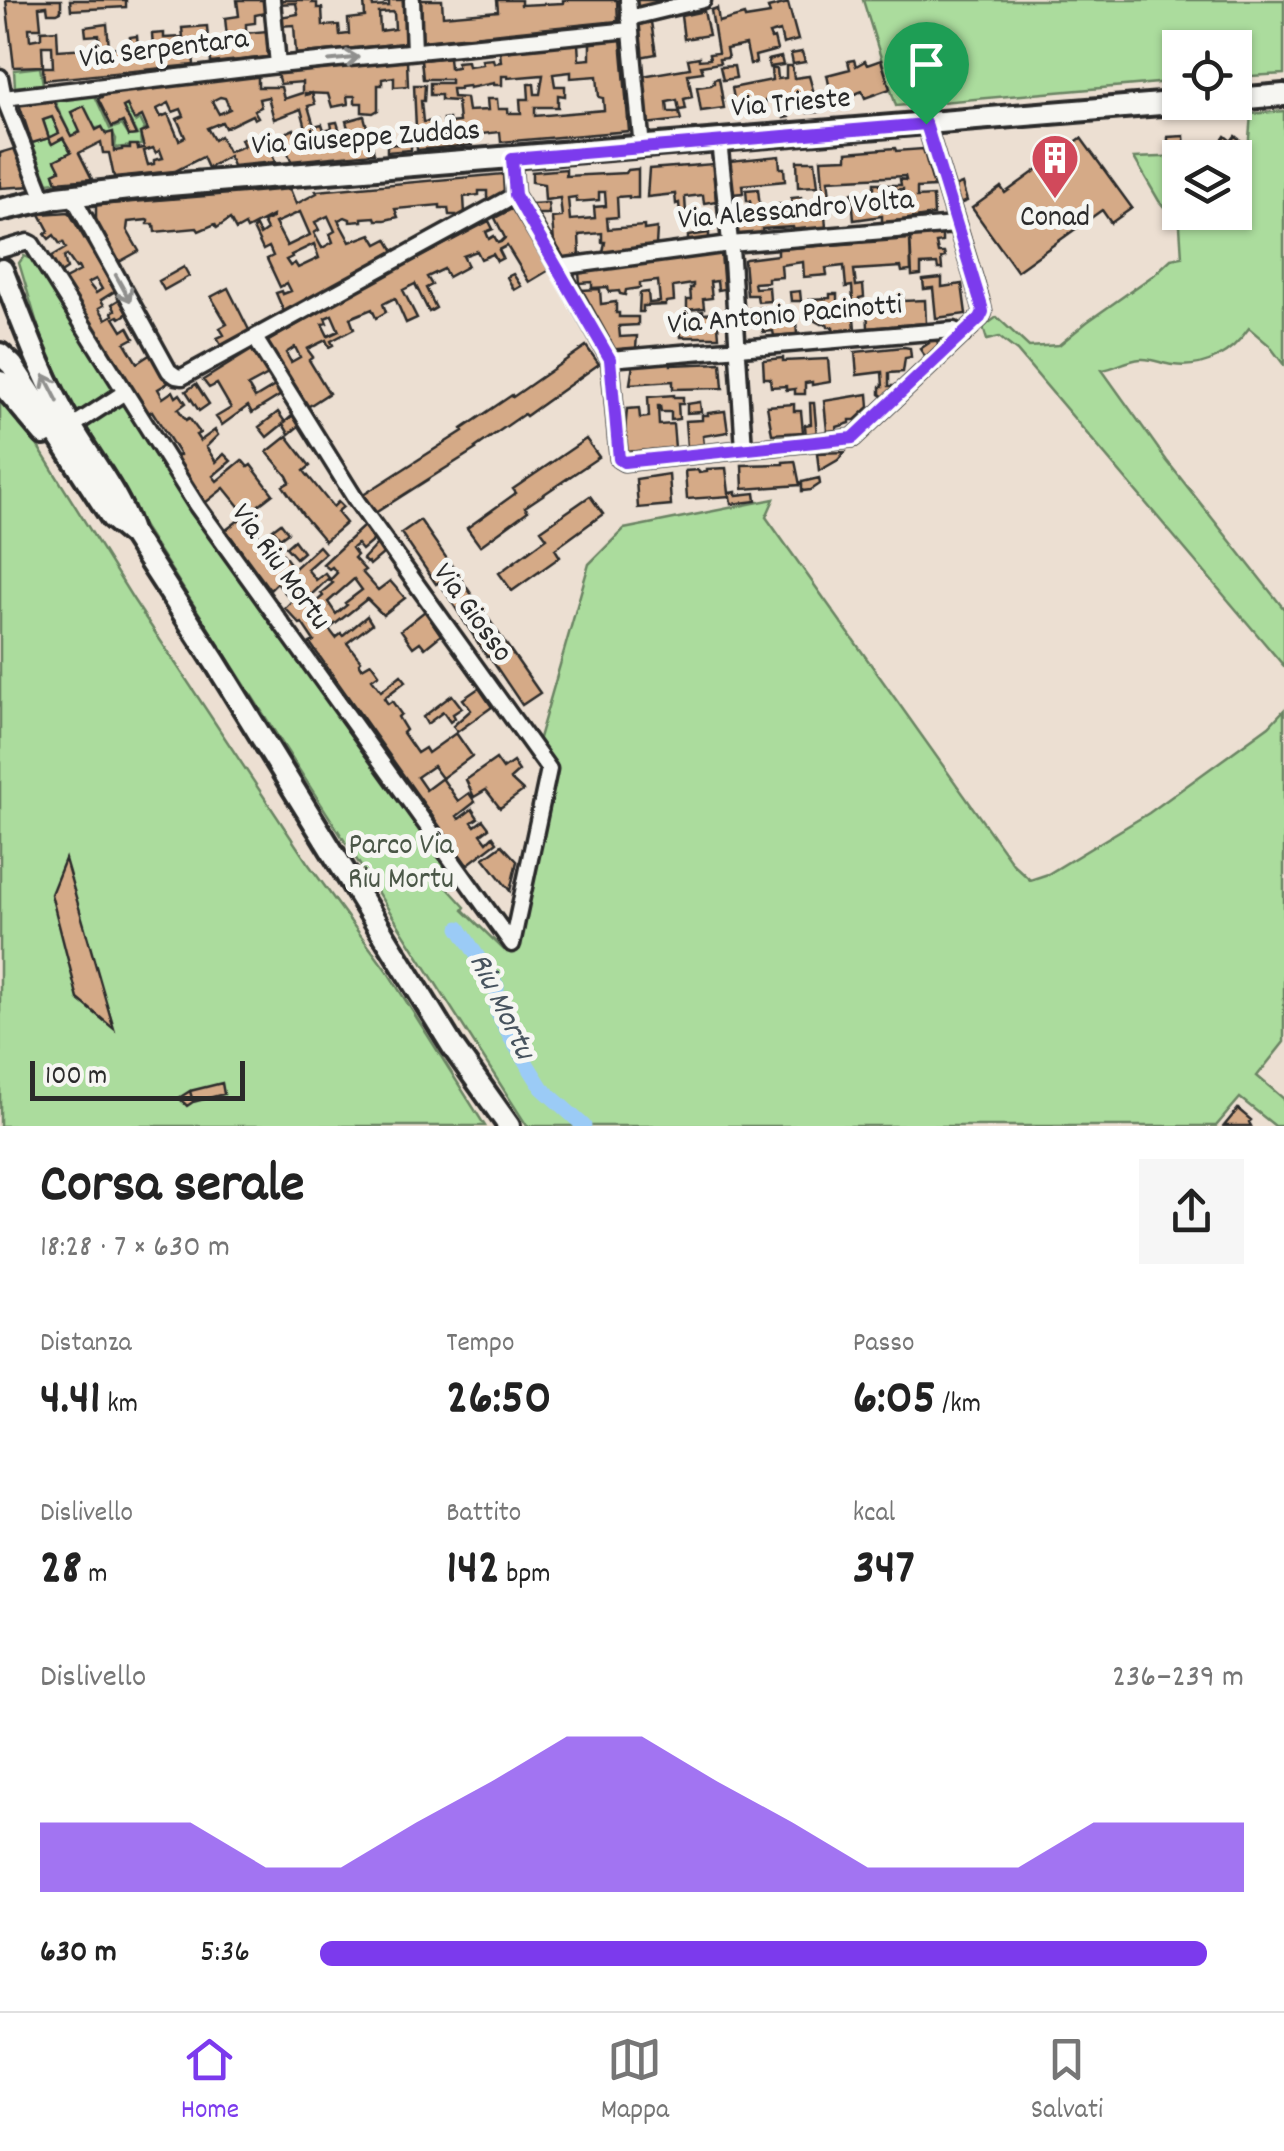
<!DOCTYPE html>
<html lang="it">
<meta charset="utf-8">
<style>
:root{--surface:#fff;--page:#f6f6f6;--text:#222;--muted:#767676;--line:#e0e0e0;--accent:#7c3aed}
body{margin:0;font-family:Dekko,sans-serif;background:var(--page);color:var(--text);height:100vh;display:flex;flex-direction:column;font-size:38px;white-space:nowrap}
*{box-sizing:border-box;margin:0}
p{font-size:32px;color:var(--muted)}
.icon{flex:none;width:55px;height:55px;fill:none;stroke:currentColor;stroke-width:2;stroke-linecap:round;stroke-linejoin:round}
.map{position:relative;height:1126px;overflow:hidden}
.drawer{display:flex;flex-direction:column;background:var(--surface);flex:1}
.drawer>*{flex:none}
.buttons{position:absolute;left:1162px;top:30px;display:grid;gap:20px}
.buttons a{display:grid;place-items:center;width:90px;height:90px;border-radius:0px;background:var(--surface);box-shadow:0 2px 8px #0004;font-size:50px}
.scale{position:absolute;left:30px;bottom:25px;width:215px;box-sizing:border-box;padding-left:10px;border:5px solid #2b2b2b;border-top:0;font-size:28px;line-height:35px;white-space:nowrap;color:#2b2b2b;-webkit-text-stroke:8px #f6f6f2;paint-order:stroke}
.pin{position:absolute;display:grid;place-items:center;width:85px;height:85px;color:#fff;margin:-102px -42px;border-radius:50% 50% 50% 0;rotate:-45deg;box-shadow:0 0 10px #0007}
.pin .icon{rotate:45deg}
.round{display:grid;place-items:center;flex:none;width:105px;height:105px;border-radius:0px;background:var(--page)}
.headline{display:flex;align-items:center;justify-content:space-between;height:170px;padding:0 40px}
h1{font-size:55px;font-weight:800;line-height:75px}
.figures{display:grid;grid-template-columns:repeat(3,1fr);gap:15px;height:170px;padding:10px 40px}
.figures div{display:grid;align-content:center}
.figures b{font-size:50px;font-weight:800}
.figures small{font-size:28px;font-weight:400}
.figures p{font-size:28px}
.chart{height:280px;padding:20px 40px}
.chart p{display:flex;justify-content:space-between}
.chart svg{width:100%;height:180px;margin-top:10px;fill:var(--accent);opacity:.7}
ul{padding:0 40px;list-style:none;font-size:32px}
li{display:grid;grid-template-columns:160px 120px 1fr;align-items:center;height:75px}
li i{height:25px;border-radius:12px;background:var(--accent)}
.menu{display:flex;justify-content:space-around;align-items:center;height:140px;border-top:2px solid var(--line);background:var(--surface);font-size:28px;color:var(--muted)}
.menu a{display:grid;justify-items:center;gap:5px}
.menu .current{color:var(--accent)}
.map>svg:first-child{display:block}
</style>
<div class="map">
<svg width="1284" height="1126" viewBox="0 0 1284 1126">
<rect width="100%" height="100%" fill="#ecdfd2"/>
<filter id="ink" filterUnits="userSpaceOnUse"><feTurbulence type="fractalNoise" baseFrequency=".01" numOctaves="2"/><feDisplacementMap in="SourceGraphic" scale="20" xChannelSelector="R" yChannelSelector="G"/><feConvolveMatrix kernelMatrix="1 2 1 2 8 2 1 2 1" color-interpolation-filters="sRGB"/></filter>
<g filter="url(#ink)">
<path fill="#abdc9d" stroke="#6b8464" stroke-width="2.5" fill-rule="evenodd" d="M863 0H1284V74L1235 77V48H1180V81L896 106Z
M40 67 43 84 15 87 14 70Z
M110 91 96 98 110 129 122 125 129 136 137 135 123 107 127 105 135 122 140 119 145 129 140 134 141 145 115 148 116 139 113 133 106 134 102 127 80 132 71 136 53 98Z
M1284 111V365L1269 345 1249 328C1231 354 1205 369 1173 365 1162 364 1152 358 1141 359 1127 360 1115 368 1102 370L1167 461 1284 609V666L1017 351 999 337 987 340 983 327 997 317 1029 347 1059 345 1087 322 1155 274 1171 259 1182 257 1180 226 1159 201 1134 158 1189 156 1248 150 1251 114ZM1180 158H1235V212H1180Z
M52 117 59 133 49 138 51 143 63 138 71 152 56 160 60 170 54 173 57 182 48 183 32 143 49 138 43 120Z
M24 256 33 260 453 876 443 883 465 907 463 910 504 950 516 949 521 937 556 770 537 745 589 564 624 529 774 499 766 517 1013 864 1030 880 1048 874 1149 813 1269 726 1284 710V1042L1257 1076 1284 1099V1126H1275L1240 1098 1216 1126H527L124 496 68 397 39 330 19 263Z
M0 396 24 424 133 599 307 862 389 974 485 1126H0Z"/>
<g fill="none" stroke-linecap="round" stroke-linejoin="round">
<path stroke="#9bcbf6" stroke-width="15" d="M459 928 497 986V1012L510 1037 542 1088 584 1126"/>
</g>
<path fill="#d5aa87" stroke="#2b2b2b" stroke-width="2.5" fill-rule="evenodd" d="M6 0H61V11L57 13H48L47 6 39 7 41 28H29L30 40 41 38V31L57 30 58 50 87 48V52L100 51 99 35 86 36 85 27 107 24 109 48 131 46 130 37 137 36 138 48 153 47 152 34 164 33V38L183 37 182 28 207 26 208 39 227 37 225 18 239 16 237 0H264L265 13 255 15V23L246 24V33L267 31 270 57 211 63 210 50H205V53L193 54 194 65 44 80 43 67H53L52 46H42L43 66 14 67Z
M70 0H126V7L71 10Z
M277 0H312V3H317V8H322L323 26 339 25 340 35 349 34 348 19 365 17 364 1H372L373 7 389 6V2L384 3V0H404L405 43 296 54 294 25 279 26V17L298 14 296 3 277 4ZM394 12 395 29 380 31 379 13Z
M420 0H442L443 16 498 11 497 0H521V5L563 3V0H617L618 21 422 41Z
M635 0H672L635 8Z
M788 3 798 40 783 44 780 31 769 34 771 39 774 38 777 50 755 56 756 63 750 64 746 45 726 49 728 58 719 59 720 63 701 66 703 72 688 74 692 97 684 99 686 109 679 110 677 100 667 102 668 112H679L681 120 645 124 642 76 690 68 688 59 699 57V60L710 59 709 54 718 53 711 10 717 8 719 22 744 15 745 18 764 15 770 14 768 8Z
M704 11 709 35 684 39 681 16Z
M651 22 656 54 640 57 638 25Z
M621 39 629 131 501 142 500 132 471 135 472 145 417 150 414 85H425L424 101H421L423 122 436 121 438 138H445L443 119H449V123L459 122 457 101 441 100V95H430V83H451V79H423L421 60 449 57 450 68 457 67V62L467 61 468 66 483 64 482 60 493 59 494 63 501 62 500 52 578 43 579 60 590 59V42ZM571 72V78L597 76 599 97 603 98 604 110 535 116V107H558V95L565 96V86H555L553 74ZM543 75 540 94H535L534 84H528L529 99H520L521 113H508V109H498L497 99H487L488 110 468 111 466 98 453 97 452 89H460V87L469 86V88L494 83V85H502V76H508V78Z
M802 52 805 62 793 64 791 54Z
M781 57 783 65 769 67 768 60Z
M854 60 856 66 865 61 867 65 881 60 890 89 865 98 862 91 837 101 833 88 830 89 827 75 850 69 848 61Z
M407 61 408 86 394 87V77L382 79V85H378V110L373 113 362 112V103H355V96H347L348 104 332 107 328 94 305 93V95L312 93 315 104 308 106 314 126 322 124 324 130 332 128 331 123 337 122 343 142 348 141 346 133 349 132 346 121 364 116 374 153 291 161 284 143 270 150 275 162 233 166 229 156 208 168 203 157 175 171 114 177 109 153H103L101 142 79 153 92 179 57 182 54 173 60 170 55 160 71 152 63 138 52 144 49 138 32 143 19 104 21 100 51 97 71 136 80 132 71 112 84 106 96 130 102 127 106 134 113 132 114 151 122 150V148H130V145H137L138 149 144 148 140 133 148 130 142 116 134 120 127 105 123 107 136 135 129 136 123 122 112 127 98 99 115 90 258 76V87H281L284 99 302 93V82L280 84 277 74ZM220 97 225 98 230 109 219 114 212 101ZM268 97 274 119 301 109 306 128 295 132 294 129 266 142 264 138 255 142 251 134 241 139 244 146 228 152 220 136 214 140 207 128 222 122 225 128 252 115 254 119 258 117 254 110 261 107 259 99ZM169 103 173 112 181 109 184 116 177 119 185 137 179 140 168 114 161 117 157 109ZM52 117 59 133 49 138 43 120ZM153 148 156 153 160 150 163 158 154 160V164L148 165 144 151Z
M734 66 736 78 723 80 720 67Z
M786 66H792L794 78 809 76 815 97 765 101V105L736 110 732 88 772 80 771 69H777L778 79 786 78Z
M719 78 724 108 701 111 697 87 711 85 714 83V79Z
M788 99 789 117 784 118 783 100Z
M816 99 819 112 808 113 807 100Z
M1184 136 1185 149 1168 150V137Z
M1225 136 1231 141 1235 136 1240 140 1231 150 1221 142Z
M1081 138 1132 208 1111 223 1102 210 1017 271 972 208 1001 187 1005 193Z
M411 143V150L387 152V145Z
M20 147 32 186 0 188V153Z
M895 148 896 151 923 149 934 187 917 188V197L933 196 934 215 882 223V216L854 220 852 193H863L864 201H881L880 197 903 195V189L874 192V183H880V185H901L900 179 906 180 905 176 828 180 832 211 825 212 821 159 847 158V152Z
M779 156 780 168H784L785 181 742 185 743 193 732 194 729 161Z
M797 161H815L818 186 798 187Z
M713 164 716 201 704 203 703 195 685 197 686 213 680 214 679 203 676 204 675 194 647 197 649 169Z
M566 169V176L626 173 628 170 638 169V198H629V196L617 197 618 217 607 218 608 229 644 226V230L657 228 656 246 603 253 605 242H602V233L579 235 580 256 560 259 551 242 554 243 552 218 562 217 560 198 545 200 544 184 532 182V172ZM599 192H605L606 206 594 207 595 218 570 220 568 198 576 197V202L599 200Z
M503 174 504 193 487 202V191H479V195L464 197 465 214 456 219V215H449L448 208H440V205L395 209 398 217 385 220H376L375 217 362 218V221L350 222V219L345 217 338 220 350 242 371 234 377 244 387 239 394 251 284 312 276 293 282 291 283 294 291 291 287 283 280 287 267 259 273 256 269 247 263 250 253 229 256 227 260 235 267 230 263 222 272 218V216L247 229 245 225 236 230 230 219 217 228 215 224 199 231 197 228 155 232 154 224H148V220L128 222 127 230 139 251 119 262 96 220V205L290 189 296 204 317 193 316 191ZM300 212 310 235 287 246 275 223ZM328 216 335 231 330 234 333 242 322 248 314 233 319 230 315 222ZM314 244 319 258 298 268 295 263 290 266 286 260 292 257 291 255Z
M962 184 967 201 959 204 954 187Z
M758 189 760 208 772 207V204L792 205 791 198 801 197 802 207 817 206 818 215 825 214 826 228 794 231 793 227 762 229V234L736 236 734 213 752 212 750 201H747L746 190Z
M548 203 549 214H536L531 204Z
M512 209 549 270 529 282 507 246 499 250 503 258 497 261 493 254 481 259 477 251 463 256 468 266 448 277 444 269 427 277 432 285 426 288 436 308 429 312 415 284 403 290 417 318 406 323 395 298 383 304 386 312 376 318 372 309 350 318 354 329 331 341 333 345 329 347 326 340 307 349 313 357 309 360 329 393 306 408 267 342 361 288 489 221 493 229 486 232 489 239 494 236 498 243 501 242 505 238 495 218ZM332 315 339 331 328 336 322 324 327 323 325 318ZM295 347 300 357 291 362 286 353Z
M69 212 115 291 101 300 104 305 99 308 106 319 113 315 112 312 115 310 112 304 120 299 128 313 120 318 118 316 114 318 122 331 128 327 134 338 125 343 137 363 151 354 168 383 158 389 163 398 173 391 176 397 180 394 186 403 178 409 186 420 189 418 200 433 196 435 200 441 215 430 218 435 206 447 216 462 224 454 231 461 213 476 217 481 242 460 248 467 251 465 273 494 246 515 224 488 205 503 189 483 175 459 180 455 152 411 147 414 63 280 80 271 78 267 76 268 67 255 64 257 67 269 59 274 49 258 66 248 63 242 60 244 54 235 49 239 45 234 49 231 40 214ZM96 279 102 289 96 293 88 283Z
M709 233V239L688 242V236Z
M942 233V242L936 243 938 253H944L945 257 941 258 942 269H938L937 264 921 265V275L912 276 910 234Z
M910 239 911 271 902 272 901 267 854 270 856 286 863 285 864 297 859 298V301H853L852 286 846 287 844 266 826 268 827 275 804 277 803 262 781 265 782 277 768 278V282L754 283 755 288 769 287 770 301 758 302 757 295H747L744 260 746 259 778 255V249Z
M721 253 724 289 718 290 717 281 710 282 712 298 703 299 704 308 687 310V300H691L690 288H693V284L673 287 674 301 666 302V305L643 306V312H639L640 293 648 292 649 303 660 302 658 281 640 283V288L626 290 625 295 620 294 619 291 609 292 608 287 592 288V282L580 283 579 273Z
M184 267 189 276 164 290 159 281Z
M513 274 521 286 514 290 507 277Z
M942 278V287L962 284 966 314 936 318 933 288 924 289 923 280Z
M228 288 250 332 222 347 217 338 224 335 220 328 227 324 211 297Z
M600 289 601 304 616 302V313H619V317H638V325L619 326 620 337 637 336 636 348 612 350 581 290Z
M800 291 801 301H791L790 292Z
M830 294H837V303H843L844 306H853L855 329 833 331V327H828L827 324H821L815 321 810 299 830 298Z
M903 296V301L925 300 926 323 868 328 867 304 881 303V298Z
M770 307 771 312 795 310 797 334 774 336 773 331 763 332V325L749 324 748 309Z
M703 311V314L717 313 719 337H681L680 316Z
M927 339 937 340 938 344 937 347 926 358 920 349 929 343Z
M586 346 599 364 526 416 524 414 475 448 476 449 375 513 363 495 463 431 462 429 512 395 513 397Z
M904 347 910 348 911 357 905 358 903 372 889 373V386H896L884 397 880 394V387H883L882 372 857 375 855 352Z
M252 350 268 375 248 386 255 398 275 386 281 395 252 413 248 406 222 425 216 417 231 408 217 384 209 388 203 380Z
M783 358V361L828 359 830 382 812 385V382L805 383V394H795V389L786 390V386L771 387 770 378H764L763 360Z
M671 362V365L721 363 723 388 673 389V381L630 384 633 365Z
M196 384 209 404 199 411 186 391Z
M868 394 869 407 855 420H850V423L837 427V430L827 431 824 401Z
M674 395V397H683V404H678L679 419 671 420V412H661L660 406H658L659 425 673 424 675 448 626 452 625 431 627 409 639 408 640 418 649 417 648 397Z
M700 402 701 412 687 413V404Z
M810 403H814L817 436 806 437 805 425 811 424Z
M794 404V411H801L803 432 772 434 767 406Z
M725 411 728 432 703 436 704 445 687 447 685 421 702 420V415H708V413Z
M278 412 285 422 293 415 300 425 289 434 283 424 267 437 259 427Z
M287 436 310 466 304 471 333 507 338 502 343 507 337 512 346 523 325 541 303 515 283 486 290 482 287 476 267 452Z
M586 439 599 457 525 507 528 511 480 546 467 528 516 493 513 489Z
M845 452 838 460 819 471 817 453Z
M795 461 800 485 743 489 742 465 783 464V462Z
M726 468 729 493 736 492V495L755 493 756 501 731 504 730 496 687 499 685 471 698 470 699 473 707 472V469Z
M669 474 671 505 638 508 636 479Z
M819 478 820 484 811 490 802 491V482Z
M590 496 603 514 555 549 560 557 512 591 499 573 547 538 541 530Z
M244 516 277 559 283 554 294 569 319 546 325 553 307 569 316 580 325 573 329 578 310 596 315 603 323 596 321 593 333 583 330 580 337 573 332 567 329 569 323 564 364 526 374 540 362 550 357 544 352 548 357 555 354 558 365 570 362 572 378 590 390 581 405 598 383 615 367 599 329 629 336 638 341 634 343 636 367 616 372 624 347 643 361 661 359 663 362 668 371 663 379 674 372 679 381 691 401 675 406 681 384 698 388 704 392 701 401 714 398 717 406 730 403 733 417 753 425 748 428 753 456 733 472 756 442 778 458 801 469 793 475 802 457 816 459 819 472 809 478 818 472 822 475 826 483 820 489 828 481 834 487 842 493 836 497 842 467 865 310 643 314 641 302 623 300 624 285 608 292 601 277 583 270 590 226 530ZM354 579 362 590 345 603 347 605 336 614 328 602ZM433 766 442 778 426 790 417 777Z
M420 520 540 693 522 705 489 656 487 657 439 582 436 584 401 533Z
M281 523 288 532 280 538 273 529Z
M294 540 303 552 296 558 286 547Z
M377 544 383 554 370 565 368 562 366 563 363 559Z
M425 611 441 635 425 648 420 642 413 647 401 630Z
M479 688 492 707 457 732 453 726 471 710 463 699Z
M452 695 462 708 453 714 455 718 450 722 443 712 427 724 423 717Z
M496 759 503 769 513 762 519 771 510 779 523 791 500 808 486 790 474 797 466 780Z
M502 845 517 861 510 891 484 858Z
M65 859 114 1029 78 999 51 894Z
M222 1083 224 1094 193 1102 190 1091Z
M190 1091 193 1102 187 1106 179 1098Z
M1238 1109 1251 1120 1249 1122 1251 1126H1224Z"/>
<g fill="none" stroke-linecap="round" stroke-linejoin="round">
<g stroke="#2b2b2b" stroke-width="21">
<path id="street" d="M272 0 278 65
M412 0 414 51
M628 0 642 148
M629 18 703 0
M0 77 4 98 42 194
M4 98 278 65 630 30
M719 141 732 260 744 449
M512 159 515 195 559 267 610 359 619 459 624 462 853 438 980 318 983 312 981 303 926 124
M76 202 169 371 176 376 182 377 515 195
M0 250 28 242 32 244 197 506 512 944
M559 267 730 244 955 225
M255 338 356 500 549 769 512 944
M610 359 954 330 963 335
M71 427 125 392"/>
</g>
<g stroke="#2b2b2b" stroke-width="28">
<path id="secondary" d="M1235 99 1284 95
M0 210 58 197 156 186 1185 102
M2 270C23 323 42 377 71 426 92 462 119 494 132 534L215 662 453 1047 509 1126
M0 354 12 365 112 518 130 533
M0 382 44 434"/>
</g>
<use href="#street" stroke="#f6f6f2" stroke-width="14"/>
<use href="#secondary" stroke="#f6f6f2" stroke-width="20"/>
</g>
<defs><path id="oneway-shaft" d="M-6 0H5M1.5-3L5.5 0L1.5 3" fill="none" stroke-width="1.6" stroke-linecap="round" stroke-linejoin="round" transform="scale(2.5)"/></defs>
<g stroke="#90908e">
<use href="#oneway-shaft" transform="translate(344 59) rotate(-6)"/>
<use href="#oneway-shaft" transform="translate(123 288) rotate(61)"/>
<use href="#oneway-shaft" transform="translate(51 388) rotate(-117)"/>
</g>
</g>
<g fill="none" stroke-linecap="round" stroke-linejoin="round" filter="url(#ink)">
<g stroke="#fff" stroke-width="20">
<path id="route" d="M926 124 982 307 983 312 980 318 853 438 624 462 619 459 610 359 515 195 512 159Z"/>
</g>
<use href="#route" stroke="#7c3aed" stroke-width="12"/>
</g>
<defs>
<g id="building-pin" transform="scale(2.5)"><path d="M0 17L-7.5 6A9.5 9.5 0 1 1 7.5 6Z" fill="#d1495b" stroke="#f6f6f2"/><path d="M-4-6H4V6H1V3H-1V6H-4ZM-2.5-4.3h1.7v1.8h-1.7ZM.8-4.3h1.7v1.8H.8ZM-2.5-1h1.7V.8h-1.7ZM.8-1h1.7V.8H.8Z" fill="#fff"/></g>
</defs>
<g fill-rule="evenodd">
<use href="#building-pin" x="1055" y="158"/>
</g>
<g text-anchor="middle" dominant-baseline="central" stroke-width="10" stroke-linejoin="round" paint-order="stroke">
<g font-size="30" fill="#2b2b2b" stroke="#f6f6f2">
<text transform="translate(164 51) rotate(-7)">Via Serpentara</text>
<text transform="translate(791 105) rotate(-5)">Via Trieste</text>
<text transform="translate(366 140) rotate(-4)">Via Giuseppe Zuddas</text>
<text transform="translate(796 212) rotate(-5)">Via Alessandro Volta</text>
<text transform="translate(785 317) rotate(-5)">Via Antonio Pacinotti</text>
<text transform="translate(279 568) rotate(54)">Via Riu Mortu</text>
<text transform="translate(471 614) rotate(54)">Via Giosso</text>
</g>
<g font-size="30" fill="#2b2b2b" stroke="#f6f6f2">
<text x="1055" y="219">Conad</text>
</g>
<g font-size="30" fill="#4b5748" stroke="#f6f6f2">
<text x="401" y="847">Parco Via<tspan x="401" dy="34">Riu Mortu</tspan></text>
</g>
<g font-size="32" font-style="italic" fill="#47535e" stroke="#f6f6f2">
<text transform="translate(500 1007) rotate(64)">Riu Mortu</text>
</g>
</g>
</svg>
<div class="buttons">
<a><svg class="icon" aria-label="locate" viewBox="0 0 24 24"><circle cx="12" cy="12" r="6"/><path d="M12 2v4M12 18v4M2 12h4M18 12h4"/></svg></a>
<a><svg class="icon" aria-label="layers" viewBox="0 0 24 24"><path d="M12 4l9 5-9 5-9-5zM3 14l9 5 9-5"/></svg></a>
</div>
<div class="scale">100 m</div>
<div class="pin" style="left:926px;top:124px;background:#1e9e55"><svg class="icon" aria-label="arrive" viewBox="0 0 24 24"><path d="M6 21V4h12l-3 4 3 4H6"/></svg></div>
</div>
<section class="drawer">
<div class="headline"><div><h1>Corsa serale</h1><p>18:28 · 7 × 630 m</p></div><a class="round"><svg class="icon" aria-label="share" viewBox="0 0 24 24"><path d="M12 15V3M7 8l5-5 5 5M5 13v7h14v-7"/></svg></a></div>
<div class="figures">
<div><p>Distanza</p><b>4.41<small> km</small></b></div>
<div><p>Tempo</p><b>26:50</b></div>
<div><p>Passo</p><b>6:05<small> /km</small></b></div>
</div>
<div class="figures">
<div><p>Dislivello</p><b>28<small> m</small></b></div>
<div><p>Battito</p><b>142<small> bpm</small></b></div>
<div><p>kcal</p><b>347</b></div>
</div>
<div class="chart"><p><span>Dislivello</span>236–239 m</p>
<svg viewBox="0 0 160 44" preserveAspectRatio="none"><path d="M0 44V27L10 27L20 27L30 38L40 38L50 27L60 17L70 6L80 6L90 17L100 27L110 38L120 38L130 38L140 27L150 27L160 27V44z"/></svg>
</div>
<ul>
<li><b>630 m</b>5:36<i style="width:96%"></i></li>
</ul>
</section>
<nav class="menu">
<a class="current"><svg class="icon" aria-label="home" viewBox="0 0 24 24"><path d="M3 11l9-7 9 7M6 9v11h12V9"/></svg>Home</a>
<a><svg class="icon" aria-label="map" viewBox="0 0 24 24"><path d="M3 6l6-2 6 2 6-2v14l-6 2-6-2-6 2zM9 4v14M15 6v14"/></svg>Mappa</a>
<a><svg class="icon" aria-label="saved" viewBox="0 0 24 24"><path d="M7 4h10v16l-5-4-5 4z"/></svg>Salvati</a>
</nav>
